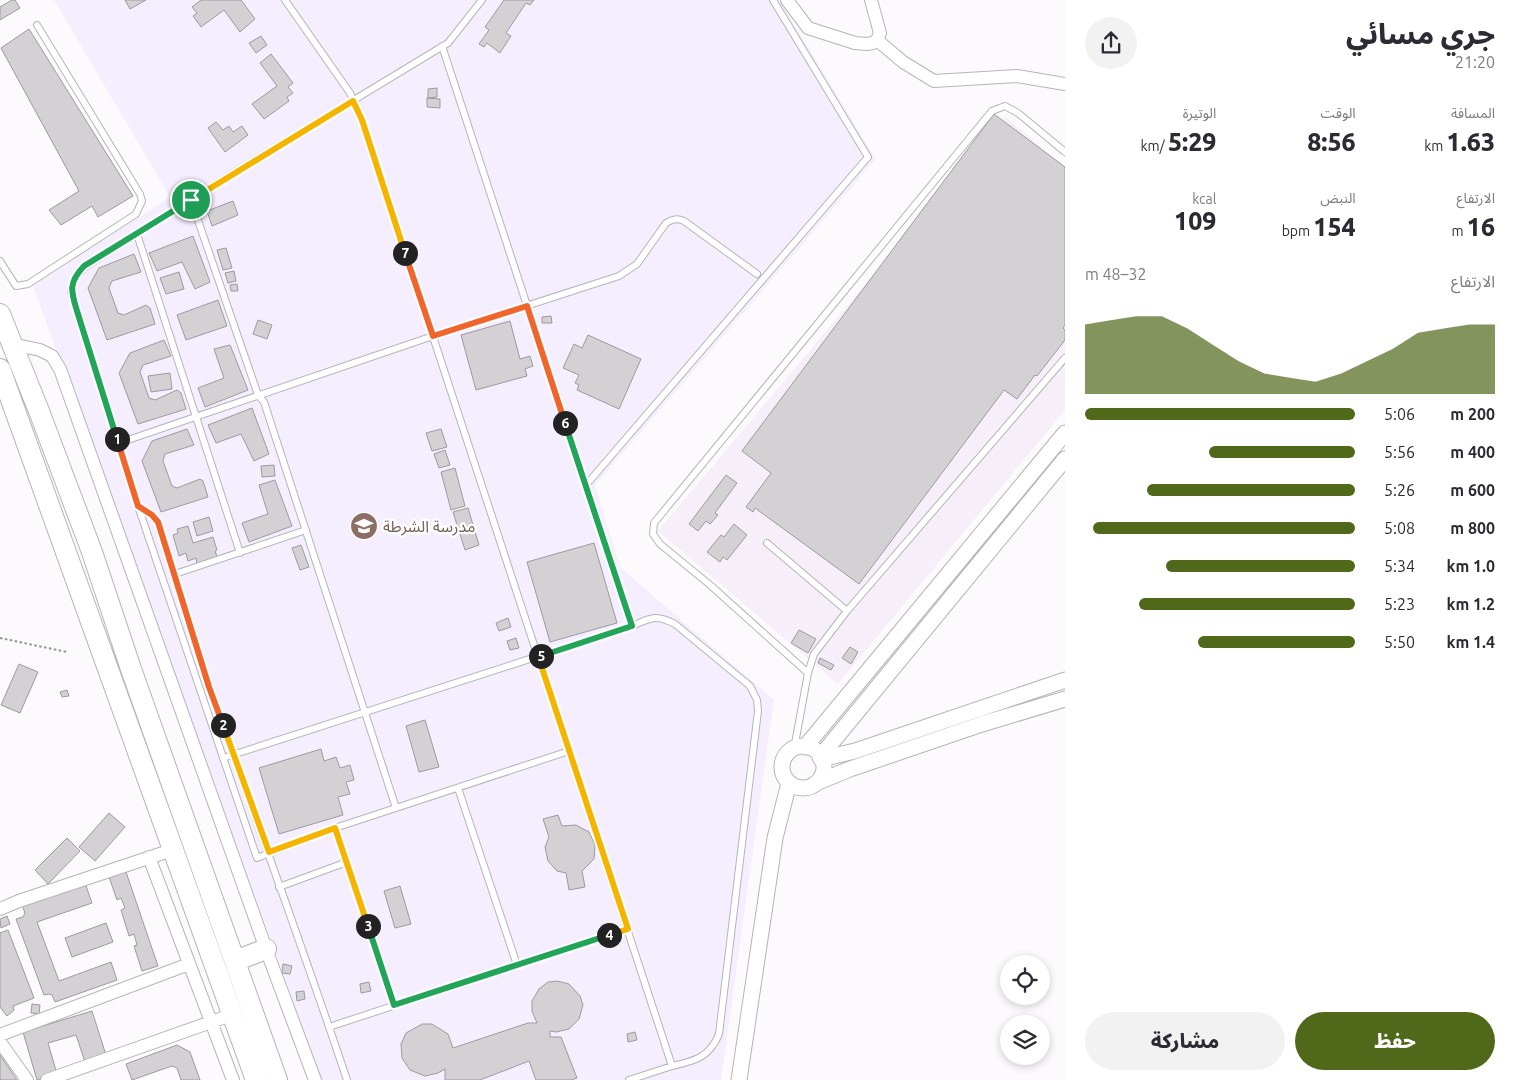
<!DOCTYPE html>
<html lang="ar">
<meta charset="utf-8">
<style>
:root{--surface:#fff;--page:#f2f2f3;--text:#2b2b33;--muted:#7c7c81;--accent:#506819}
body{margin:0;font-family:Ubuntu,"Noto Sans Arabic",sans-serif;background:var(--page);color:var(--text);direction:rtl;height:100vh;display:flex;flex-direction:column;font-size:19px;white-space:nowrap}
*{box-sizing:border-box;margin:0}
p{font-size:16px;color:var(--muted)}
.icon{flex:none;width:28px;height:28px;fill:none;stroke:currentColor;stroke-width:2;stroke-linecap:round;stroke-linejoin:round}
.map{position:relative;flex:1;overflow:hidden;direction:ltr}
.details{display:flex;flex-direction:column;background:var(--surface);width:450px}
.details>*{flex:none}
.fabs{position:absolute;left:1000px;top:955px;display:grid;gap:10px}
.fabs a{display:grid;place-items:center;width:50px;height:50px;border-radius:50%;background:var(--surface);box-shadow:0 2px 8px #0003;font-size:25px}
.pin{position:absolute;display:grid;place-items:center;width:42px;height:42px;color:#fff;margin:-21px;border:2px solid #fff;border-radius:50%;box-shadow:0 1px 5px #0007}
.km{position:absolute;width:25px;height:25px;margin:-12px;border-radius:50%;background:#222;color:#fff;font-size:14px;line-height:25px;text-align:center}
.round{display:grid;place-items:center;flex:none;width:52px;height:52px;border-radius:26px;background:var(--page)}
.summary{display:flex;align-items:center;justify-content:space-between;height:85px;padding:0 20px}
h1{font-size:28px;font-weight:800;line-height:38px}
.stats{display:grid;grid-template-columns:repeat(3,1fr);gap:8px;height:85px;padding:5px 20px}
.stats div{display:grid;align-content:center}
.stats b{font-size:25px;font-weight:800}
.stats small{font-size:14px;font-weight:400}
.stats p{font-size:14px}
.chart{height:140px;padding:10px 20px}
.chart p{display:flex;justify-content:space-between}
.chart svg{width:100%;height:90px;margin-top:5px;fill:var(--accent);opacity:.7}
.action{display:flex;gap:10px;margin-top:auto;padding:10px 20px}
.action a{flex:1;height:58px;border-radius:30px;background:var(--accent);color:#fff;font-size:20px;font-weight:800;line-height:58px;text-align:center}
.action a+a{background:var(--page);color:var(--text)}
ul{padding:0 20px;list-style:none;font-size:16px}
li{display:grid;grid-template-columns:80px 60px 1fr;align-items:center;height:38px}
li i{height:12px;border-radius:6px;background:var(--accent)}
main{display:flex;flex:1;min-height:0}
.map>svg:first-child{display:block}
</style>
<main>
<section class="details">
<div class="summary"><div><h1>جري مسائي</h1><p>21:20</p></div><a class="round"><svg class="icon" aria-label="share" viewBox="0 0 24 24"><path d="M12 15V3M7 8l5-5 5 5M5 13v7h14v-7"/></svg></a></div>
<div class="stats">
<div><p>المسافة</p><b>1.63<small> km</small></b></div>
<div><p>الوقت</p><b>8:56</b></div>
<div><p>الوتيرة</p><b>5:29<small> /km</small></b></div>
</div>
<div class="stats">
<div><p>الارتفاع</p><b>16<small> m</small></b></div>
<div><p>النبض</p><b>154<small> bpm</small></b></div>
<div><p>kcal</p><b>109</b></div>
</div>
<div class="chart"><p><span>الارتفاع</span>32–48 m</p>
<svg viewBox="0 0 160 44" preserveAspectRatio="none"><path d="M0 44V10L10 8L20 6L30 6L40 12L50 20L60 28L70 34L80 36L90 38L100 34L110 28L120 22L130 14L140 12L150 10L160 10V44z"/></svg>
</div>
<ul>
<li><b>200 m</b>5:06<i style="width:100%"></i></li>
<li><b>400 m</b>5:56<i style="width:54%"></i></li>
<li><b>600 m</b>5:26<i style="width:77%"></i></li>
<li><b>800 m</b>5:08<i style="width:97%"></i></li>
<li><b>1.0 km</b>5:34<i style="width:70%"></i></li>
<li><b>1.2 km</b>5:23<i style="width:80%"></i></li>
<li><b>1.4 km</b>5:50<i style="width:58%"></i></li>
</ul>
<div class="action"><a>حفظ</a><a>مشاركة</a></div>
</section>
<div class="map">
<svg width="1065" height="1080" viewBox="0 0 1065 1080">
<rect width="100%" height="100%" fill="#fdfafe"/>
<path fill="#f6eef8" d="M1006 117 1065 168V410L838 684 658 531Z"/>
<path fill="#f5eeff" d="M54 0H779L876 159 595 485 620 567 774 700 721 1080H322L33 286 170 197Z"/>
<path fill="#d4d1d5" stroke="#9d9a9e" d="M12 0H15L20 8 0 20V7Z
M125 0H146L130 9Z
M201 0H241L255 19 240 32 224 10 201 27 193 16 197 13 192 7Z
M504 0H534L530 5 526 3 506 33 511 36 500 53 487 43 484 47 479 44 489 30 485 27Z
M29 29 133 196 98 217 92 206 61 225 49 210 79 191 1 48Z
M261 36 267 45 256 53 249 43Z
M271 54 293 83 288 87 293 93 287 97 289 101 264 119 252 104 277 86 260 63Z
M437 88V97L428 98V89Z
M427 98 440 99V108L427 107Z
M994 114 1065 167V325L1063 328 1065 330V340L1037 376 1035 375 1017 399 1004 390 859 584 755 508 753 512 746 507 771 473 742 451Z
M216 122 223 130 229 126 233 132 242 126 248 135 225 152 208 128Z
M233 201 238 215 212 226 207 211Z
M193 236 210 282 195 289 182 262 157 271 149 253Z
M226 248 232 268 223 270 217 250Z
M134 254 141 272 112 281 109 288 118 313 124 315 146 305 150 308 155 324 107 340 88 288 99 268Z
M234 271 236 281 228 283 225 273Z
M179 272 184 289 166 294 160 278Z
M237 284 238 291H231L230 285Z
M218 300 227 326 186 340 177 315Z
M551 316 552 323H542V317Z
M258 320 272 325 267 339 253 334Z
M510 321 520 359 530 356 533 366 525 369 527 376 476 390 461 335Z
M588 335 641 359 619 409 577 390 579 385 575 383 579 375 563 368 574 344 582 348Z
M164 340 171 356 143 365 140 372 149 398 155 400 177 390 181 393 186 409 138 424 119 373 130 353Z
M230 345 248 390 205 407 198 388 224 378 214 349Z
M170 373 172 389 151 392 148 376Z
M252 408 269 454 254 461 241 434 216 443 208 425Z
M187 429 194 445 165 454 163 461 172 486 177 488 200 479 203 481 208 497 161 512 142 461 152 441Z
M441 429 447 447 432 451 426 433Z
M445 450 450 465 439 468 434 454Z
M274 465 275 476 262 477 261 466Z
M455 468 465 506 451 510 441 472Z
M726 475 737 483 715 513 718 515 710 524 706 521 698 531 689 524Z
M275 480 292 526 249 542 242 523 268 514 259 485Z
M468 508 479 545 465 550 453 512Z
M209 517 213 531 197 536 193 522Z
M734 524 747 535 727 560 723 557 720 562 707 552 721 535 724 537Z
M188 526 193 543 213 537 217 550 215 551 218 559 197 564 196 558 188 561 186 553 179 556 173 535 178 533 177 529Z
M594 543 617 623 550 642 527 562Z
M301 545 309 567 300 570 292 548Z
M508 618 511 627 499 631 496 623Z
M799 630 816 639 808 653 791 643Z
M516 638 519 648 510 650 507 641Z
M850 647 858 652 851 664 842 658Z
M820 658 834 665 831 670 818 663Z
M19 664 38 672 20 713 1 705Z
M67 690 69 696 62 697 60 692Z
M425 720 439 767 419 772 406 726Z
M321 749 324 761 336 757 340 768 350 765 354 780 346 782 350 794 338 797 343 815 279 834 259 768Z
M109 813 125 827 95 861 79 847Z
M558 815 562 826 576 825 589 832 595 845 594 859 582 871 585 887 569 890 566 873 557 871 548 861 545 847 549 837 543 819Z
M67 838 80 851 48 884 35 870Z
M125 869 158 966 142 971 134 946 137 945 134 934 129 936 121 910 125 908 121 898 117 900 108 874Z
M85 883 92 903 37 922 59 981 111 962 117 980 55 1002 52 995 49 994 44 995 16 919 23 917 25 913 22 905Z
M400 886 411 924 395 928 384 891Z
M7 916 10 924 1 928 0 919Z
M106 923 113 942 72 957 65 938Z
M8 930 34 998 13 1006 14 1010 7 1016 0 1007V933Z
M283 964 292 966 290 974 282 973Z
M557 981 569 984 580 996 583 1005 579 1019 569 1029 556 1032 550 1031V1037H561L577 1078 571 1080H536L529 1061 480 1080H445V1069L438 1073 425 1076 410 1070 402 1058 401 1044 406 1033 422 1024H432L448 1034 453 1048 528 1023H537L532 1011V1001L539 989 548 982Z
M369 982 371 991 361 993 360 984Z
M304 991 305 999 297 1001 296 992Z
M32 1004 40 1005 39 1014 31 1013Z
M92 1011 106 1055 85 1062 76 1035 48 1043 57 1074 37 1080 23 1032Z
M635 1032 637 1040 628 1042 627 1034Z
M177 1045 190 1052 200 1080H181L177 1068 172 1066 132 1080 126 1064Z
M0 1055 17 1080H0Z"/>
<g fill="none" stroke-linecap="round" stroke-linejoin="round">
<g stroke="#b6b4b7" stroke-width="8">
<path id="service" d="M285 0 350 93 362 120 672 1066 629 1080
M482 0 448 43 225 178 85 267 75 278 71 292 138 506 257 858 335 828 569 751
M191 200 258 395 264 402 396 808
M137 234 240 553
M0 261 16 286 28 284 136 214 142 201 140 194 37 25
M119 443 433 336 619 276 637 264 666 223C673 219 677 218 684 221L757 274
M586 485 868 157 773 0
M138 506 152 515 158 522C176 577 191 633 210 688 255 819 303 948 347 1080
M767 543 847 611 814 654 808 673 794 749
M175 574 306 530
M847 611 1065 358
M632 626C651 618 655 614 675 624L750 686 757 700 758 711 719 1034C710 1057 695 1061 672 1066
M808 673 709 584 660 544 653 534 654 523 992 111 1005 106 1018 113 1065 152
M223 758 632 626 442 46
M458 788 517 965
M335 828 394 1005
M279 887 347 862
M329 1027 627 929"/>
</g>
<g stroke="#b6b4b7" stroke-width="14">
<path id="minor" d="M787 0 808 28 855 43 867 44 873 43 877 40 880 33 871 0
M877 40 903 62 934 81 1017 76 1065 84
M12 344 40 350 52 356 60 369 266 949 315 1080
M149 857 233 1080
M0 909 19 901 172 850
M0 1035 189 964
M0 1042 27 1080
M47 1080 231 1015"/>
</g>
<g stroke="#b6b4b7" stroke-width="17">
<path id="tertiary" d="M782 767a21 21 0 1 1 42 0a21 21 0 1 1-42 0Z
M805 747 1065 433
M820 757 1065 459
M821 759 855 751 1065 680
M816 783 850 769 982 724 1065 699
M739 1080 775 838 789 783"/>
</g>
<g stroke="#b6b4b7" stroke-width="22">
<path id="trunk" d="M0 314 39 411 92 552 131 669 277 1080
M0 369 256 1080
M235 961 266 949"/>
</g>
<path stroke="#949295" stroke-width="2" stroke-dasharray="2.5 2.5" stroke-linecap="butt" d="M0 638 67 652"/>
<use href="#service" stroke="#fff" stroke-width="6"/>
<use href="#minor" stroke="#fff" stroke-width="12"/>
<use href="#tertiary" stroke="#fff" stroke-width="15"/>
<use href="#trunk" stroke="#fff" stroke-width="20"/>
</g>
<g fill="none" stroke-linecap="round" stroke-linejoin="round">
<g stroke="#fff" stroke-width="10">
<path id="split-1" d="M117 439 77 311C71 291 68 283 84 266L191 200"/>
</g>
<g stroke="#fff" stroke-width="10">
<path id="split-2" d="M117 439 138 506 152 515 158 522 209 687 223 725"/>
</g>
<g stroke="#fff" stroke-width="10">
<path id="split-3" d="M223 725 269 852 335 828 368 926"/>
</g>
<g stroke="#fff" stroke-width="10">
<path id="split-4" d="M368 926 394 1005 609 935"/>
</g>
<g stroke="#fff" stroke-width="10">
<path id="split-5" d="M541 656H538L628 929 609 935"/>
</g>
<g stroke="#fff" stroke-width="10">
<path id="split-6" d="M541 656 632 626 565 423"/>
</g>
<g stroke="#fff" stroke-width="10">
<path id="split-7" d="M405 253 433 336 527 306 565 423"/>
</g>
<g stroke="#fff" stroke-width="10">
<path id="split-8" d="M191 200 353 101 362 120 405 253"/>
</g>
<use href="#split-1" stroke="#22a559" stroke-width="6"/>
<use href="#split-2" stroke="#f0652b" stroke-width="6"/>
<use href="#split-3" stroke="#f5b400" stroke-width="6"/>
<use href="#split-4" stroke="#22a559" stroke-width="6"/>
<use href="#split-5" stroke="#f5b400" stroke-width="6"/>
<use href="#split-6" stroke="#22a559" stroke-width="6"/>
<use href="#split-7" stroke="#f0652b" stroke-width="6"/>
<use href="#split-8" stroke="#f5b400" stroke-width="6"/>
</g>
<defs>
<g id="university-disc" transform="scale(1.4375)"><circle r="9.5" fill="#8d6e63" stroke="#fff"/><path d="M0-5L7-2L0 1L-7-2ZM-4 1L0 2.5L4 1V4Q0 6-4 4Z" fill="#fff"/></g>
</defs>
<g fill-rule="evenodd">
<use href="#university-disc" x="364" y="526"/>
</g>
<g text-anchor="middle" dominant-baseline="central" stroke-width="4.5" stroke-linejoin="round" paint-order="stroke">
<g font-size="16" fill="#785e54" stroke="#fff" text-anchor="start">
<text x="383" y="526">مدرسة الشرطة</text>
</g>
</g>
</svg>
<div class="fabs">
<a><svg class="icon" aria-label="locate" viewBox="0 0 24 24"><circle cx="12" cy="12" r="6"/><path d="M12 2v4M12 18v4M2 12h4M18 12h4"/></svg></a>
<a><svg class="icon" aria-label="layers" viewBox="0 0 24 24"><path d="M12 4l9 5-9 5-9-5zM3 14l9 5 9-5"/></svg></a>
</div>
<div class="pin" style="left:191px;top:200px;background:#1e9e55"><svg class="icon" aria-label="arrive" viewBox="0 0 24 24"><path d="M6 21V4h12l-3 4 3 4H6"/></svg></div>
<b class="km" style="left:117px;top:439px">1</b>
<b class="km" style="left:223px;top:725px">2</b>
<b class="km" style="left:368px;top:926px">3</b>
<b class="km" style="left:609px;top:935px">4</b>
<b class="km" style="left:541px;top:656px">5</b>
<b class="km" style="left:565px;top:423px">6</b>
<b class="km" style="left:405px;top:253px">7</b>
</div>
</main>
